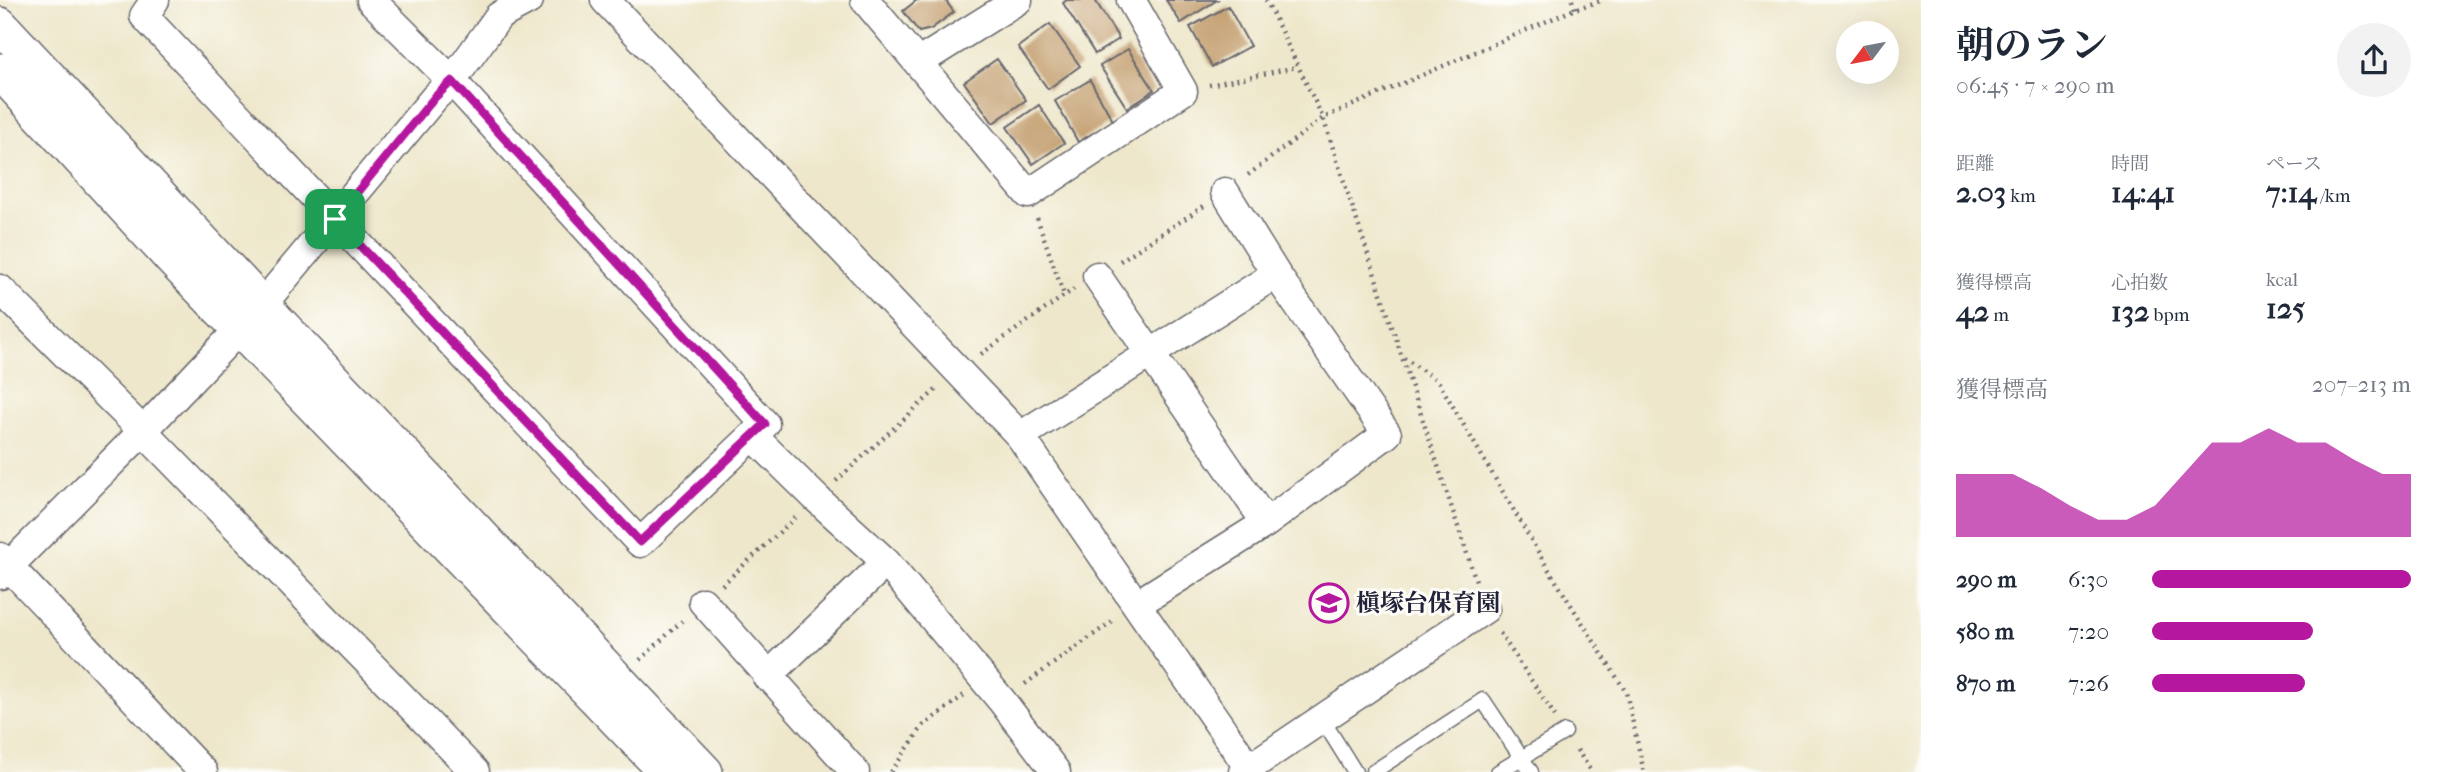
<!DOCTYPE html>
<html lang="ja">
<meta charset="utf-8">
<style>
:root{--surface:#fff;--page:#f2f2f3;--text:#1f2937;--muted:#747a83;--accent:#b5179e}
body{margin:0;font-family:"IM FELL French Canon","Noto Serif JP",serif;background:var(--page);color:var(--text);height:100vh;display:flex;flex-direction:column;font-size:26px;white-space:nowrap}
*{box-sizing:border-box;margin:0}
p{font-size:23px;color:var(--muted)}
.icon{flex:none;width:38px;height:38px;fill:none;stroke:currentColor;stroke-width:2;stroke-linecap:round;stroke-linejoin:round}
.map{position:relative;flex:1;overflow:hidden}
.drawer{display:flex;flex-direction:column;background:var(--surface);width:525px}
.drawer>*{flex:none}
.needle{width:46px;rotate:238deg}
.tools{position:absolute;left:1836px;top:21px;display:grid;gap:14px}
.tools a{display:grid;place-items:center;width:63px;height:63px;border-radius:50%;background:var(--surface);box-shadow:0 7px 28px #0002;font-size:35px}
.pin{position:absolute;display:grid;place-items:center;width:60px;height:60px;color:#fff;margin:-30px;border-radius:14px;box-shadow:0 4px 10px #0006}
.round{display:grid;place-items:center;flex:none;width:74px;height:74px;border-radius:37px;background:var(--page)}
.summary{display:flex;align-items:center;justify-content:space-between;height:119px;padding:0 35px}
h1{font-size:38px;font-weight:700;line-height:52px}
.metrics{display:grid;grid-template-columns:repeat(3,1fr);gap:10px;height:119px;padding:7px 35px}
.metrics div{display:grid;align-content:center}
.metrics b{font-size:30px;font-weight:700}
.metrics small{font-size:19px;font-weight:400}
.metrics p{font-size:19px}
.chart{height:196px;padding:14px 35px}
.chart p{display:flex;justify-content:space-between}
.chart svg{width:100%;height:126px;margin-top:7px;fill:var(--accent);opacity:.7}
ul{padding:0 35px;list-style:none;font-size:23px}
li{display:grid;grid-template-columns:112px 84px 1fr;align-items:center;height:52px}
li i{height:18px;border-radius:9px;background:var(--accent)}
main{display:flex;flex:1;min-height:0}
.map>svg:first-child{display:block}
</style>
<main>
<div class="map">
<svg width="1921" height="772" viewBox="0 0 1921 772">
<rect width="100%" height="100%" fill="#fdfcf7"/>
<filter id="ink" filterUnits="userSpaceOnUse"><feTurbulence type="fractalNoise" baseFrequency=".0143" numOctaves="2"/><feDisplacementMap in="SourceGraphic" scale="14" xChannelSelector="R" yChannelSelector="G"/><feConvolveMatrix kernelMatrix="1 2 1 2 8 2 1 2 1" color-interpolation-filters="sRGB"/></filter>
<filter id="wash" filterUnits="userSpaceOnUse"><feTurbulence type="fractalNoise" baseFrequency=".00686" numOctaves="4" result="noise"/><feDisplacementMap in="SourceGraphic" scale="28" xChannelSelector="R" yChannelSelector="G"/><feGaussianBlur stdDeviation="1.57" result="paint"/><feColorMatrix in="noise" values="0 0 0 0 0 0 0 0 0 0 0 0 0 0 0 0 0 1.4 0 .05"/><feComposite in="paint" operator="in"/></filter>
<g filter="url(#wash)">
<rect width="100%" height="100%" fill="#eee7cb"/>
<g id="blocks">
<path fill="#c4a072" d="M917 0H945L954 12 931 29 919 32 903 11Z
M1067 0H1095L1119 39 1095 54 1063 3Z
M1166 0H1217L1181 23Z
M1228 6 1250 46 1212 67 1190 27Z
M1050 24 1080 66 1048 89 1018 47Z
M1128 49 1154 90 1127 108 1100 66Z
M997 59 1026 100 993 123 964 82Z
M1090 80 1113 121 1078 142 1055 101Z
M1039 105 1064 143 1033 164 1007 127Z"/>
</g>
</g>
<g filter="url(#ink)">
<use href="#blocks" fill-opacity="0" stroke="#69676d" stroke-width="2"/>
<g fill="none" stroke-linecap="round" stroke-linejoin="round">
<g stroke="#69676d" stroke-width="17">
<path id="service" d="M1322 719 1355 772
M1373 772 1483 700 1531 772
M1498 772 1565 732"/>
</g>
<g stroke="#69676d" stroke-width="31">
<path id="minor" d="M155 0 144 16 640 543 765 424 452 81 371 0
M605 0 1020 436 1249 768
M865 0 1028 194 1183 91 1131 0
M919 62 1018 0
M1225 192 1276 274
M1097 276 1266 523 1137 604
M0 289 143 431 475 772
M753 436 816 498 886 562 1002 701 1056 772
M1020 436 1276 274 1387 434 1266 523
M0 557 203 772
M0 575 143 431 262 305 435 97 452 81 499 16 529 0
M703 602 855 772
M767 677 886 562
M1243 772 1485 609"/>
</g>
<g stroke="#69676d" stroke-width="38">
<path id="tertiary" d="M0 25 262 305 705 772
M0 71 172 259 667 772"/>
</g>
<path stroke="#69676d" stroke-width="4.5" stroke-dasharray="2 5" stroke-linecap="butt" d="M1266 0 1323 118 1477 584
M1572 0 1575 9
M1209 85 1297 67
M1248 175 1323 118 1575 9 1603 0
M1037 218 1064 295
M1120 261 1204 206
M981 354 1074 289
M1404 358 1438 381 1547 567 1626 692 1644 772
M836 481 938 388
M722 585 796 517
M1500 633 1555 716
M640 660 682 621
M1025 684 1114 620
M1577 750 1592 772
M891 772 923 726 964 695"/>
<use href="#service" stroke="#fff" stroke-width="14"/>
<use href="#minor" stroke="#fff" stroke-width="28"/>
<use href="#tertiary" stroke="#fff" stroke-width="35"/>
</g>
</g>
<g fill="none" stroke-linecap="round" stroke-linejoin="round" filter="url(#ink)">
<g stroke="#fff" stroke-width="14">
<path id="route" d="M452 81 765 424 640 542 335 219 435 97Z"/>
</g>
<use href="#route" stroke="#b5179e" stroke-width="9"/>
</g>
<defs>
<g id="school-ring" transform="scale(2.0125)"><circle r="9.5" fill="#fdfcf7" stroke="#b5179e" stroke-width="1.5"/><path d="M0-5L7-2L0 1L-7-2ZM-4 1L0 2.5L4 1V4Q0 6-4 4Z" fill="#b5179e"/></g>
</defs>
<g fill-rule="evenodd">
<use href="#school-ring" x="1329" y="603"/>
</g>
<g text-anchor="middle" dominant-baseline="central" stroke-width="6" stroke-linejoin="round" paint-order="stroke">
<g font-size="24" font-weight="bold" fill="#22223b" stroke="#fdfcf7" text-anchor="start">
<text x="1356" y="603">槇塚台保育園</text>
</g>
</g>
</svg>
<div class="tools">
<a><svg class="needle" viewBox="-14 -14 28 28"><path d="M0-13l5 13h-10z" fill="#e53935"/><path d="M0 13l5-13h-10z" fill="#747a83"/></svg></a>
</div>
<div class="pin" style="left:335px;top:219px;background:#1e9e55"><svg class="icon" aria-label="arrive" viewBox="0 0 24 24"><path d="M6 21V4h12l-3 4 3 4H6"/></svg></div>
</div>
<section class="drawer">
<div class="summary"><div><h1>朝のラン</h1><p>06:45 · 7 × 290 m</p></div><a class="round"><svg class="icon" aria-label="share" viewBox="0 0 24 24"><path d="M12 15V3M7 8l5-5 5 5M5 13v7h14v-7"/></svg></a></div>
<div class="metrics">
<div><p>距離</p><b>2.03<small> km</small></b></div>
<div><p>時間</p><b>14:41</b></div>
<div><p>ペース</p><b>7:14<small> /km</small></b></div>
</div>
<div class="metrics">
<div><p>獲得標高</p><b>42<small> m</small></b></div>
<div><p>心拍数</p><b>132<small> bpm</small></b></div>
<div><p>kcal</p><b>125</b></div>
</div>
<div class="chart"><p><span>獲得標高</span>207–213 m</p>
<svg viewBox="0 0 160 44" preserveAspectRatio="none"><path d="M0 44V22L10 22L20 22L30 27L40 33L50 38L60 38L70 33L80 22L90 11L100 11L110 6L120 11L130 11L140 17L150 22L160 22V44z"/></svg>
</div>
<ul>
<li><b>290 m</b>6:30<i style="width:100%"></i></li>
<li><b>580 m</b>7:20<i style="width:62%"></i></li>
<li><b>870 m</b>7:26<i style="width:59%"></i></li>
</ul>
</section>
</main>
